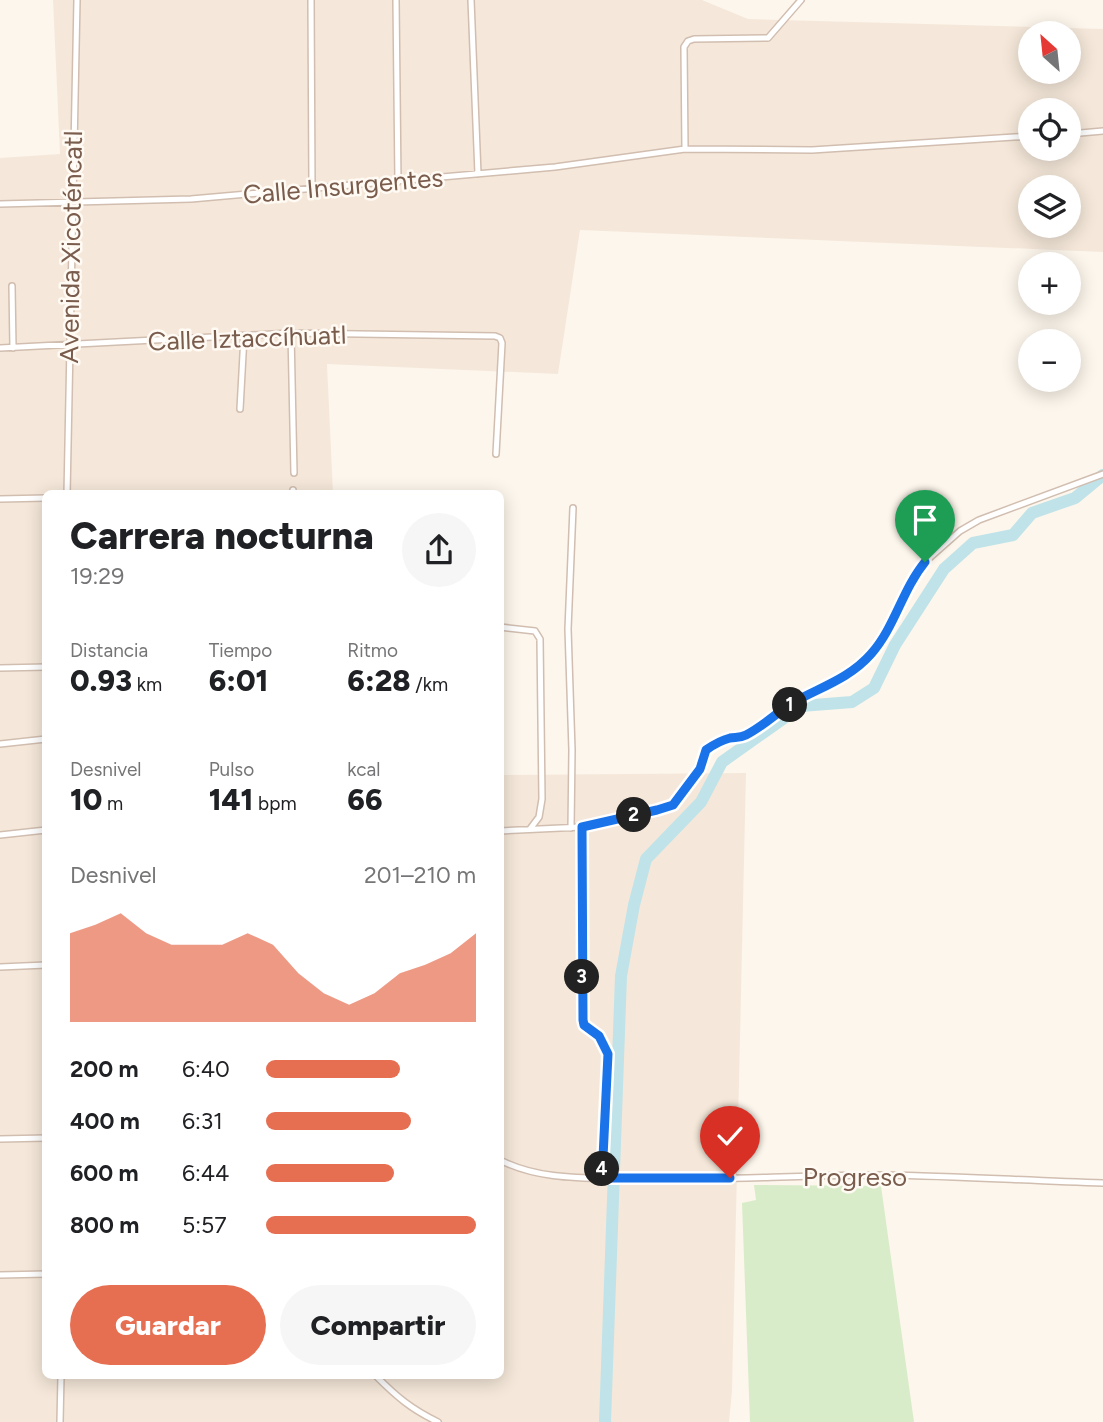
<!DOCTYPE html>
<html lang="es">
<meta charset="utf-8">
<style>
:root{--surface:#fff;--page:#f6f6f6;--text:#202124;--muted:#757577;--accent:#e76f51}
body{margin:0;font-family:Figtree,sans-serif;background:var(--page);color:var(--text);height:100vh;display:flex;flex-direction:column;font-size:26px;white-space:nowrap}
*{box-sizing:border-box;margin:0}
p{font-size:23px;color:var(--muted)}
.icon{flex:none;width:38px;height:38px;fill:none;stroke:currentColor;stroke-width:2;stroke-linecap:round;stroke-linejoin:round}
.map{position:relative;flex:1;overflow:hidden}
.side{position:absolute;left:42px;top:490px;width:462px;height:889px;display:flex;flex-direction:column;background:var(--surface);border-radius:10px;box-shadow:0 4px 18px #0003}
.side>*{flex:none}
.needle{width:46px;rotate:333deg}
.controls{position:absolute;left:1018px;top:21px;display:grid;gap:14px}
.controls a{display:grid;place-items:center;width:63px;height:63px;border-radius:50%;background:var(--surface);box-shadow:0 4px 18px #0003;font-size:35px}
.pin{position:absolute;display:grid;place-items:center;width:60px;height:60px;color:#fff;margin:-72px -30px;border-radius:50% 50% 50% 0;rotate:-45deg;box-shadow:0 0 7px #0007}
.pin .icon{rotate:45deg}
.km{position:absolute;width:35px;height:35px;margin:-18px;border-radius:50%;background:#222;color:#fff;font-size:19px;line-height:35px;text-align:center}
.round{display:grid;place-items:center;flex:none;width:74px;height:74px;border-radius:37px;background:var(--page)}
.headline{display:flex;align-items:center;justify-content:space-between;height:119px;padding:0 28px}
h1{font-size:38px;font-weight:800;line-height:52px}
.figures{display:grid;grid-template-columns:repeat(3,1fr);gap:10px;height:119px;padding:7px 28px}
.figures div{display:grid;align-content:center}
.figures b{font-size:30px;font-weight:800}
.figures small{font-size:19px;font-weight:400}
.figures p{font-size:19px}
.chart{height:196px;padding:14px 28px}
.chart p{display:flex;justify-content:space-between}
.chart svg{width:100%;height:126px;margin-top:7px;fill:var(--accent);opacity:.7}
.button{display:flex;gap:14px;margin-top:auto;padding:14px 28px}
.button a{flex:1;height:80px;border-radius:42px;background:var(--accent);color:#fff;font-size:28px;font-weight:800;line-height:80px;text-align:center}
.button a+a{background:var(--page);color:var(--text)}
ul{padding:0 28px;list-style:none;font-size:23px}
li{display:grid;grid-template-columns:112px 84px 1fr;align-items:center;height:52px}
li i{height:18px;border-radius:9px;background:var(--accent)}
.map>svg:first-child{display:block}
</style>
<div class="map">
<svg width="1103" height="1422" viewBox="0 0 1103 1422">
<rect width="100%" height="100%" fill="#fdf6ec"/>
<path fill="#f5e8da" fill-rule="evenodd" d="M53 0H702L748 19 1103 29V252L580 230 558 374 327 364 333 493 46 494V1376H500L501 775 746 773 732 1391 729 1422H0V158L60 154ZM1031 33H1069V72H1031ZM1031 110H1069V149H1031ZM1031 187H1069V226H1031Z"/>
<path fill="#d8ecc9" d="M754 1185 881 1186 914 1422H750L742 1203 756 1200Z"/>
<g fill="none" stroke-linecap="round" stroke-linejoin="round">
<path stroke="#bfe3e8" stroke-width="12" d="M605 1422 621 976 634 905 646 859 701 802 722 762 801 706 852 702 874 688 895 645 944 569 973 543 1013 535 1032 513 1075 498 1103 475"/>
<g stroke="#d1beb0" stroke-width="8">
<path id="street" d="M311 0 312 187
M396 0 398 182
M471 0 478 174
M1069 134 1103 131
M685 149 684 47 688 41 694 39 768 38 801 0
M0 204 191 199 555 167 685 149 812 150 1031 136
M12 286 13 348
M291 333 294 473
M0 348 291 333 495 336 500 338 502 343 496 454
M240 409 244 336
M67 494 77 0
M293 494V490
M0 499 46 498
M500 627 535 631 540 639 542 799 539 817 530 829
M0 668 46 667
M0 744 46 739
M582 827 583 1020 584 1025 599 1036 608 1054 602 1178
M571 828 572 750 568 629 573 508
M500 831 582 827 673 805 700 769 706 750 730 738H742L762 726 795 702 829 686 862 664 889 628 916 573 925 562 960 531 979 520 1103 474
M0 835 46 830
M0 967 46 965
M0 1139 46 1138
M500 1160C537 1179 580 1178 620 1179 708 1181 797 1175 885 1175 958 1176 1031 1181 1103 1183
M0 1275 46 1274
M376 1376C397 1397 411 1409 438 1422
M60 1422 61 1376"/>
</g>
<use href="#street" stroke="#fff" stroke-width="5"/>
</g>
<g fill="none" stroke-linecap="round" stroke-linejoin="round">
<g stroke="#fff" stroke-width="14">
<path id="route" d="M730 1178H602L608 1054 599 1036 584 1025 583 1020 582 827 657 810 673 805 700 769 706 750C713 745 722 740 730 738 736 737 740 738 746 735 764 726 777 712 794 702 821 687 850 678 871 654 895 627 902 590 925 562"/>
</g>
<use href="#route" stroke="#1a73e8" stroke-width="9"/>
</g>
<g text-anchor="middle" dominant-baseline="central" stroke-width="5" stroke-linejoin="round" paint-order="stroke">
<g font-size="26" fill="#7a5c4d" stroke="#fffaf3">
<text transform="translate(343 186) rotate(-5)">Calle Insurgentes</text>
<text transform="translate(71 247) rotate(-89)">Avenida Xicoténcatl</text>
<text transform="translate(247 338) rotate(-2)">Calle Iztaccíhuatl</text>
<text x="855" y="1177">Progreso</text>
</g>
</g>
</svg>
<div class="controls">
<a><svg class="needle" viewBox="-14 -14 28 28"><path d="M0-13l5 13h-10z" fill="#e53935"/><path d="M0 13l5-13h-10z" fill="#757577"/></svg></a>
<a><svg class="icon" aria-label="locate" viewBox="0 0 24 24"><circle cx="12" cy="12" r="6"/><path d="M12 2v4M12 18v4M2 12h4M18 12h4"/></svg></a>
<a><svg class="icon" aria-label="layers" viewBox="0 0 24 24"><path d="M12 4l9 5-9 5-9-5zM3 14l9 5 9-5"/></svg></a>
<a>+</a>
<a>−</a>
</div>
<div class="pin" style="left:925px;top:562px;background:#1e9e55"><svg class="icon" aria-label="arrive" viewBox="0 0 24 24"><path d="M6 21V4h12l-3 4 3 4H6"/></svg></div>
<div class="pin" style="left:730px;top:1178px;background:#d93025"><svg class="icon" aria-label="check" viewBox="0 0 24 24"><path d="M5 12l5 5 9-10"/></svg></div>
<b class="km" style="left:790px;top:705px">1</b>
<b class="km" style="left:634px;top:815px">2</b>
<b class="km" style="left:582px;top:977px">3</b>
<b class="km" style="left:602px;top:1169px">4</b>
<section class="side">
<div class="headline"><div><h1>Carrera nocturna</h1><p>19:29</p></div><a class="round"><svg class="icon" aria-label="share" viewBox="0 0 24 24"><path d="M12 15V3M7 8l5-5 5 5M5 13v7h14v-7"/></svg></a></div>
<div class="figures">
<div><p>Distancia</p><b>0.93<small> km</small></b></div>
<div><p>Tiempo</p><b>6:01</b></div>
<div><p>Ritmo</p><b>6:28<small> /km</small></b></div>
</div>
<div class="figures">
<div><p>Desnivel</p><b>10<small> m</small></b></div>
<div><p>Pulso</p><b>141<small> bpm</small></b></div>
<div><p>kcal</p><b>66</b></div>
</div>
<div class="chart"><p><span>Desnivel</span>201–210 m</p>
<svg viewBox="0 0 160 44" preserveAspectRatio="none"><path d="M0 44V13L10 10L20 6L30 13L40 17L50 17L60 17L70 13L80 17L90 27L100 34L110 38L120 34L130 27L140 24L150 20L160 13V44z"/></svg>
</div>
<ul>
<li><b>200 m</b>6:40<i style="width:64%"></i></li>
<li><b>400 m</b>6:31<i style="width:69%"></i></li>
<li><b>600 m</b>6:44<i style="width:61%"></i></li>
<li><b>800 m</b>5:57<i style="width:100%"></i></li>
</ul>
<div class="button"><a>Guardar</a><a>Compartir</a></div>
</section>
</div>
